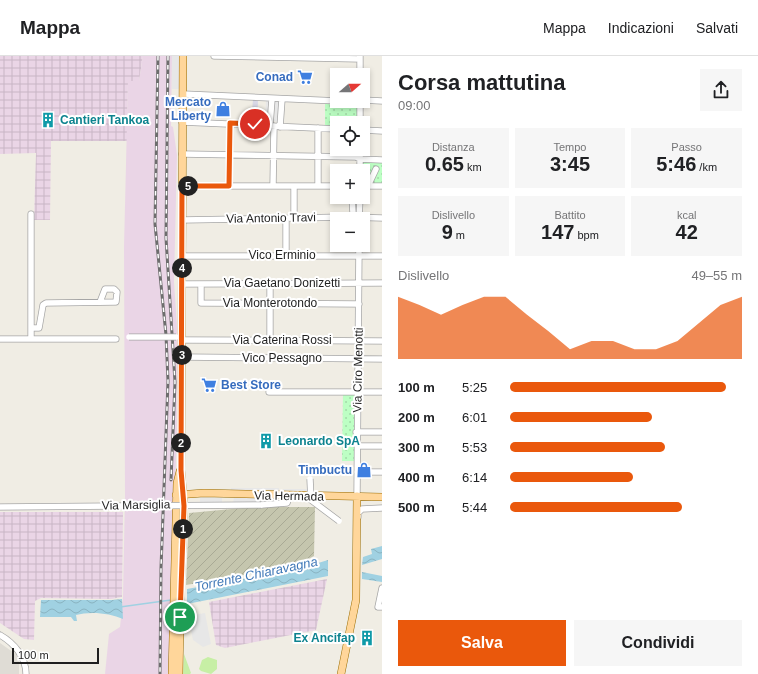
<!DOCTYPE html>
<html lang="it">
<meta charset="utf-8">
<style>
:root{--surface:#fff;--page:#f6f6f6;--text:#202124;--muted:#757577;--line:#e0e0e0;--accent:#ea580c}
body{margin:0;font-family:Helvetica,sans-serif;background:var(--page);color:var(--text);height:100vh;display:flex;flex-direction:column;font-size:15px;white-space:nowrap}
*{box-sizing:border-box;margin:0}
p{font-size:13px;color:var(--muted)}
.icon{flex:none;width:22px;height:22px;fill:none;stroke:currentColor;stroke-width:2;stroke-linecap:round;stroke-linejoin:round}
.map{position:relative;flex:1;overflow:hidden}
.side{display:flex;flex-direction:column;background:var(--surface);width:376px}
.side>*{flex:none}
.needle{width:26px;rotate:70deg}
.controls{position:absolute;left:330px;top:12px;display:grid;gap:8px}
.controls a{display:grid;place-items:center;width:40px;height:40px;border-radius:0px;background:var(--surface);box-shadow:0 2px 6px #0003;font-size:20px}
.scale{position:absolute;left:12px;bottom:10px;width:87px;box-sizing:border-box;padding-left:4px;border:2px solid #1f1f1f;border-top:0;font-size:11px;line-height:14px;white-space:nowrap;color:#1f1f1f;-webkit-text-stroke:3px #fff;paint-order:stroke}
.pin{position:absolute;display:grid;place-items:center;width:34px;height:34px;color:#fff;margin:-17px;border:2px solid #fff;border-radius:50%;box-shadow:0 1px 4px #0007}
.km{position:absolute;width:20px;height:20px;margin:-10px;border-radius:50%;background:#222;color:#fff;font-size:11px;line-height:20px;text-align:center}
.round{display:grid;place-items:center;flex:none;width:42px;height:42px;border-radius:0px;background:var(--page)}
.headline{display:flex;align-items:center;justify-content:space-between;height:68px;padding:0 16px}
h1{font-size:22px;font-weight:700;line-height:30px}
.stats{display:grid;grid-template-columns:repeat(3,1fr);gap:6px;height:68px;padding:4px 16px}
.stats div{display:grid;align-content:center;border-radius:0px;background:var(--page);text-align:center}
.stats b{font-size:20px;font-weight:700}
.stats small{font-size:11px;font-weight:400}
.stats p{font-size:11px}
.chart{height:112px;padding:8px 16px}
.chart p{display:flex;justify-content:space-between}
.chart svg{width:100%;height:72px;margin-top:4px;fill:var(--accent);opacity:.7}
.action{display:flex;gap:8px;margin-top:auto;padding:8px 16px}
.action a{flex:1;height:46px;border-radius:0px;background:var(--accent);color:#fff;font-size:16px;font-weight:700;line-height:46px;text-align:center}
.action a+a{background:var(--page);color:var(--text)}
ul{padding:0 16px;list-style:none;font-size:13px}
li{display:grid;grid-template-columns:64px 48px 1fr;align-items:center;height:30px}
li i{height:10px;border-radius:5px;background:var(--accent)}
header{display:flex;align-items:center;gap:24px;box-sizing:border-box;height:56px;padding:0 20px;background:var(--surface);border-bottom:1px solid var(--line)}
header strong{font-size:19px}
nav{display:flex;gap:22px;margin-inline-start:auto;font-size:14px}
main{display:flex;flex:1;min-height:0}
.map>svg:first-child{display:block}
</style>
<header>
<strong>Mappa</strong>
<nav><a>Mappa</a><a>Indicazioni</a><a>Salvati</a></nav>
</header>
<main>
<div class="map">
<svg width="382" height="618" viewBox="0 0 382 618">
<defs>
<pattern id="industrial-grid" width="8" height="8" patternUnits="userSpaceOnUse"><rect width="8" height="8" fill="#ead5e6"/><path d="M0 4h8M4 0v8" fill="none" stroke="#c8b6c5"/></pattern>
<pattern id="construction-furrows" width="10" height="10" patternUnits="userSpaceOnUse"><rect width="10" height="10" fill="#c5c6ae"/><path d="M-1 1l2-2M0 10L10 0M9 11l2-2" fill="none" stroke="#a9aa95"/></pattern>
<pattern id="park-dots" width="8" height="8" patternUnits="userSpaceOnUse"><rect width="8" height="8" fill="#bdffc4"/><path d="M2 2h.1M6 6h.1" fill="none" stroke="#a2daa8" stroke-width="1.8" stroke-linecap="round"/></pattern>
<pattern id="plaza-grid" width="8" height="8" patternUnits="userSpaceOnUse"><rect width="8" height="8" fill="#d8d8e6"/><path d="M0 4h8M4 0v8" fill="none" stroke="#b9b9c5"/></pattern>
<pattern id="water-waves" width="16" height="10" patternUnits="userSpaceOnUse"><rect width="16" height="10" fill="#a0d1e2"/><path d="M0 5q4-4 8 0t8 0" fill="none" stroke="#89b3c1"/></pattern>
</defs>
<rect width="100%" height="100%" fill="#f0ede4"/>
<path fill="url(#industrial-grid)" d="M0 0H143L139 25H128L127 85H51L50 164H34L36 97 0 98Z
M0 456H123L122 541 111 543 41 542 35 545 34 584 24 583 0 567Z
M327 523 316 574 225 592 216 589 209 546Z"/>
<path fill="#dfdcd5" d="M0 587 17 599 19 604V618H0Z"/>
<path fill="#ead5e6" d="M143 0H172L171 70 173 71 177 99 174 226 178 285V342L169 618H105L109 578 120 571 123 542 125 440 124 191 128 25H139Z"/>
<path fill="url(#construction-furrows)" d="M253 451H315L314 500 306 504 273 514 186 529 189 457Z"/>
<path fill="#c7efa5" d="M184 598 191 617 190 618H183Z
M208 601 217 604V613L211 618 201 615 199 613 202 604Z"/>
<path fill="url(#park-dots)" d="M325 48H358L357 67H337V70H325Z
M362 104 382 105V129L363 128Z
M343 338H354V405H342Z"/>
<path fill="#e7e7e7" d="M172 0H181L180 33H172Z
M266 43H270L269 67H265Z
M275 45 279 46 278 66 274 65Z
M231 432H279V435L231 436Z
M283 433H308L309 435H283Z
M200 440 222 442V446H200Z
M234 442H280L279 446 233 447Z
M205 557 211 588 203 591 193 584 188 560Z"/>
<path fill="url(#plaza-grid)" d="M253 43 258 45 257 65 252 66Z"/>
<path fill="url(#water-waves)" d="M382 490V503L362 509 363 501 372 498 371 493Z
M328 504V520L187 548V533L305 511Z
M362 516 382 520V526L362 523Z
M122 543 123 563C110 557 90 555 76 559L77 565H74L71 561H40L41 544H112Z"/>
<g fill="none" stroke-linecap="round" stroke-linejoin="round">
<path stroke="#a0d1e2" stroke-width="1.5" d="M120 551 171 544"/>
<g stroke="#a6a6a6" stroke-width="7">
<path id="minor" d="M214 0 360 3
M360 0V19
M183 38 360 46
M363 44 382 45
M182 66 337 73
M360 67V45
M270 69 272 43
M280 71 282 43
M363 74 382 75
M360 93V115
M182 98 356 101 360 103 382 104
M183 130H337
M229 130 230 67
M273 130 274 70
M294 130V162
M318 130V72
M363 130H382
M368 130 376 113
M352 141 353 157 357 160
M286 162V199
M359 163 360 141
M182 164 347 161 382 162
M182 200H382
M182 228 382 227
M201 228V247L359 248
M31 272H39L43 249 46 247 116 246 117 236 114 233H105L100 246
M31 282V158
M0 283H116
M182 284 382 285
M270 284V227
M182 301 382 303
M269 336H382
M356 376H382
M357 390H382
M357 416H382
M357 440 359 189
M261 449 287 447 290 439
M0 451 116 450
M358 461V457L362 453 382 452
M382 532 378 551H382
M0 579C14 587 26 601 26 618"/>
</g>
<g stroke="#996b00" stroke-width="8">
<path id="major" d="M176 439 204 437 382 441
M172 618 177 427 180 415
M179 618 181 522 184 450 181 414 183 0
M341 618 356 544 357 440"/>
</g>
<use href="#minor" stroke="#fff" stroke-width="5.5"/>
<use href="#major" stroke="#ffd69a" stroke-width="7"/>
<g stroke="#6d6d6d" stroke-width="3">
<path id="rail" d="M158 0 155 168 166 279 168 325 161 512 160 618
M168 0 166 182 175 326 171 424"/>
</g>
<use href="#rail" stroke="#fff" stroke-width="1.5" stroke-dasharray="4.5" stroke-linecap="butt"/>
<g stroke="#a6a6a6" stroke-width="7" stroke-linecap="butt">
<path id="minor-bridge" d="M129 281H176
M310 423 311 444 339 465
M116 450 261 449"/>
</g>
<use href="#minor-bridge" stroke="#fff" stroke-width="5.5"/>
</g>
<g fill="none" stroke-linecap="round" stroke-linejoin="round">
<g stroke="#fff" stroke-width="8">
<path id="route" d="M180 561 184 450 181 414 182 130H229L230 67 255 68"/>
</g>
<use href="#route" stroke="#ea580c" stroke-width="5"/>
</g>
<defs>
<g id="supermarket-bare" transform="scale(1.2)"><path d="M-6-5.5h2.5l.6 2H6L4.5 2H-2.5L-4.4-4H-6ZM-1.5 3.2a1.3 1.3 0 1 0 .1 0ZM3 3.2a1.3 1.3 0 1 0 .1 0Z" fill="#3f7fe0" stroke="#fff" stroke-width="2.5" paint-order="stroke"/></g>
<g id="shop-bare" transform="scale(1.2)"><path d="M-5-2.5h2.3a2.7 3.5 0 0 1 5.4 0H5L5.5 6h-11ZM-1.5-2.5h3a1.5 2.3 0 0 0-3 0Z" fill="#3f7fe0" stroke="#fff" stroke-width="2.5" paint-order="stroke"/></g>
<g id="building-bare" transform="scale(1.2)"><path d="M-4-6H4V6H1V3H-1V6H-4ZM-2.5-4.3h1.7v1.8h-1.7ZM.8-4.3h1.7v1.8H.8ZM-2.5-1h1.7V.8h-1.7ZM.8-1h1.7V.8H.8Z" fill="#0f9aa8" stroke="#fff" stroke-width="2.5" paint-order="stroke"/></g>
</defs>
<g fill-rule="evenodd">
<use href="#supermarket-bare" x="305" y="21"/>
<use href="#shop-bare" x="223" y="53"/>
<use href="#building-bare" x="48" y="64"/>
<use href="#supermarket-bare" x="209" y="329"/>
<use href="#building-bare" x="266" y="385"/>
<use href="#shop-bare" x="364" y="414"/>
<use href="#building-bare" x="367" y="582"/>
</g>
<g text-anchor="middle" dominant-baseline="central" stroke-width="4" stroke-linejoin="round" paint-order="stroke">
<g font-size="12" font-weight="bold" fill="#366cbe" stroke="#fff" text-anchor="end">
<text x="293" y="21">Conad</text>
<text x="211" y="46">Mercato<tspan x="211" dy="14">Liberty</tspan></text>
<text x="221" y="329" text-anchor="start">Best Store</text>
<text x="352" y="414">Timbuctu</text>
</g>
<g font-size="12" font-weight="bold" fill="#0d838f" stroke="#fff" text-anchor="start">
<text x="60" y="64">Cantieri Tankoa</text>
<text x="278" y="385">Leonardo SpA</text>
<text x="355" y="582" text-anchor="end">Ex Ancifap</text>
</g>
<g font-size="12" fill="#1f1f1f" stroke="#fff">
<text transform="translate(271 162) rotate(-1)">Via Antonio Travi</text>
<text x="282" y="199">Vico Erminio</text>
<text x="282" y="227">Via Gaetano Donizetti</text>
<text x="270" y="247">Via Monterotondo</text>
<text x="282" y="284">Via Caterina Rossi</text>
<text x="282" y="302">Vico Pessagno</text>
<text transform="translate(358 314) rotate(-89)">Via Ciro Menotti</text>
<text transform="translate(289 440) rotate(1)">Via Hermada</text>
<text transform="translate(136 449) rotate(-1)">Via Marsiglia</text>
</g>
<g font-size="13" font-style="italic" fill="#4179b8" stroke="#fff">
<text transform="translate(256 518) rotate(-12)">Torrente Chiaravagna</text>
</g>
</g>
</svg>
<div class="controls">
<a><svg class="needle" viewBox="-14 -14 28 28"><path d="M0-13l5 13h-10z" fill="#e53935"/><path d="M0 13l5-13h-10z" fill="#757577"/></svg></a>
<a><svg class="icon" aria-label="locate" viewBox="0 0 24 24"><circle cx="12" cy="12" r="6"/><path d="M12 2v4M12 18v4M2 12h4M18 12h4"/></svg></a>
<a>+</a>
<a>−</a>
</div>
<div class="scale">100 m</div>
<div class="pin" style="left:180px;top:561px;background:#1e9e55"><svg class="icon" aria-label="arrive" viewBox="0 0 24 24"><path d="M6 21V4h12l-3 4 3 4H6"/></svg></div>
<div class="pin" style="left:255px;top:68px;background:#d93025"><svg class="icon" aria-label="check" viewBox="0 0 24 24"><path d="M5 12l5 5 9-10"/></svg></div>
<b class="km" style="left:183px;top:473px">1</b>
<b class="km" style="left:181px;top:387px">2</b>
<b class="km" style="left:182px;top:299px">3</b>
<b class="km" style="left:182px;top:212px">4</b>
<b class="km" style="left:188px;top:130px">5</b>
</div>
<section class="side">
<div class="headline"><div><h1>Corsa mattutina</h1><p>09:00</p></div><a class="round"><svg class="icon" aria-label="share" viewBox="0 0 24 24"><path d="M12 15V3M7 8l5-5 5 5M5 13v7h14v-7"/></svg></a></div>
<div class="stats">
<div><p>Distanza</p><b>0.65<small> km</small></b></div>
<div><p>Tempo</p><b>3:45</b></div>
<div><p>Passo</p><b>5:46<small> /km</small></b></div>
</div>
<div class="stats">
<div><p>Dislivello</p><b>9<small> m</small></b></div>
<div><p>Battito</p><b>147<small> bpm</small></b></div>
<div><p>kcal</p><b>42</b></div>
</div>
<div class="chart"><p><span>Dislivello</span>49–55 m</p>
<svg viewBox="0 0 160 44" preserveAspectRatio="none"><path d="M0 44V6L10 11L20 17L30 11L40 6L50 6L60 17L70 27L80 38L90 33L100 33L110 38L120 38L130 33L140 22L150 11L160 6V44z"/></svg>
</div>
<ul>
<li><b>100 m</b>5:25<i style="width:93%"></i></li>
<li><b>200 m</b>6:01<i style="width:61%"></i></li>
<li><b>300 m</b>5:53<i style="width:67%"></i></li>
<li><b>400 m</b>6:14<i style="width:53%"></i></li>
<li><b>500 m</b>5:44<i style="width:74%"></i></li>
</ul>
<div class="action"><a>Salva</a><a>Condividi</a></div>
</section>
</main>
